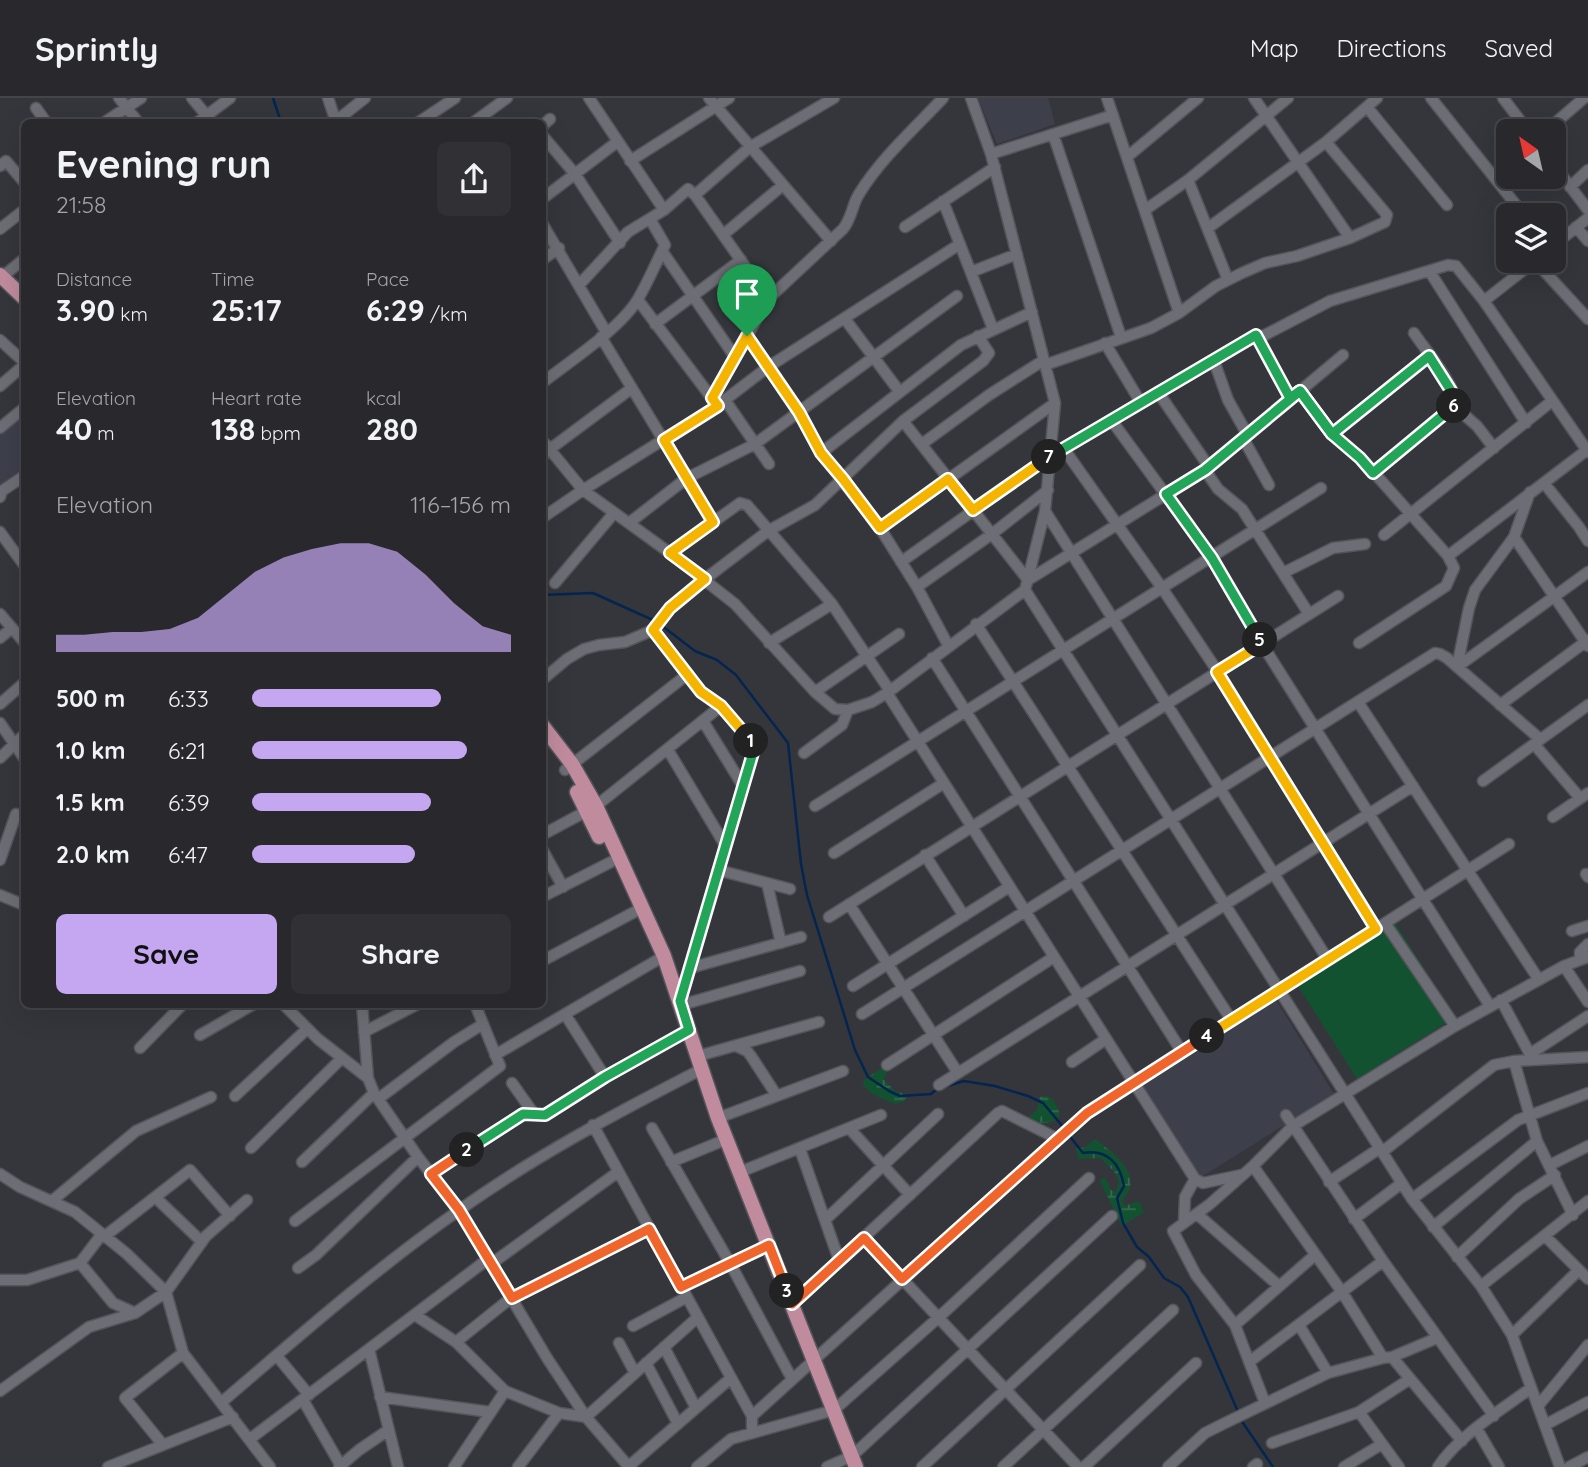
<!DOCTYPE html>
<meta charset="utf-8">
<style>
:root{--surface:#28282d;--page:#303035;--text:#f1f3f6;--muted:#a5a6aa;--line:#444449;--accent:#c5a7f1}
body{margin:0;font-family:Quicksand,sans-serif;background:var(--page);color:var(--text);height:100vh;display:flex;flex-direction:column;font-size:26px;white-space:nowrap}
*{box-sizing:border-box;margin:0}
p{font-size:23px;color:var(--muted)}
.icon{flex:none;width:38px;height:38px;fill:none;stroke:currentColor;stroke-width:2;stroke-linecap:round;stroke-linejoin:round}
.map{position:relative;flex:1;overflow:hidden}
.panel{position:absolute;left:21px;top:21px;width:525px;height:889px;display:flex;flex-direction:column;background:var(--surface);border-radius:10px;box-shadow:0 7px 28px #0002,0 0 0 2px var(--line)}
.panel>*{flex:none}
.needle{width:46px;rotate:326deg}
.controls{position:absolute;left:1496px;top:21px;display:grid;gap:14px}
.controls a{display:grid;place-items:center;width:70px;height:70px;border-radius:10px;background:var(--surface);box-shadow:0 7px 28px #0002,0 0 0 2px var(--line);font-size:35px}
.pin{position:absolute;display:grid;place-items:center;width:60px;height:60px;color:#fff;margin:-72px -30px;border-radius:50% 50% 50% 0;rotate:-45deg;box-shadow:0 0 7px #0007}
.pin .icon{rotate:45deg}
.km{position:absolute;width:35px;height:35px;margin:-18px;border-radius:50%;background:#222;color:#fff;font-size:19px;line-height:35px;text-align:center}
.round{display:grid;place-items:center;flex:none;width:74px;height:74px;border-radius:10px;background:var(--page)}
.head{display:flex;align-items:center;justify-content:space-between;height:119px;padding:0 35px}
h1{font-size:38px;font-weight:800;line-height:52px}
.figures{display:grid;grid-template-columns:repeat(3,1fr);gap:10px;height:119px;padding:7px 35px}
.figures div{display:grid;align-content:center}
.figures b{font-size:30px;font-weight:800}
.figures small{font-size:19px;font-weight:400}
.figures p{font-size:19px}
.chart{height:196px;padding:14px 35px}
.chart p{display:flex;justify-content:space-between}
.chart svg{width:100%;height:126px;margin-top:7px;fill:var(--accent);opacity:.7}
.primary-button{display:flex;gap:14px;margin-top:auto;padding:14px 35px}
.primary-button a{flex:1;height:80px;border-radius:10px;background:var(--accent);color:#111;font-size:28px;font-weight:800;line-height:80px;text-align:center}
.primary-button a+a{background:var(--page);color:var(--text)}
ul{padding:0 35px;list-style:none;font-size:23px}
li{display:grid;grid-template-columns:112px 84px 1fr;align-items:center;height:52px}
li i{height:18px;border-radius:9px;background:var(--accent)}
header{display:flex;align-items:center;gap:42px;box-sizing:border-box;height:98px;padding:0 35px;background:var(--surface);border-bottom:2px solid var(--line)}
header strong{font-size:33px}
nav{display:flex;gap:38px;margin-inline-start:auto;font-size:24px}
.map>svg:first-child{display:block}
</style>
<header>
<strong>Sprintly</strong>
<nav><a>Map</a><a>Directions</a><a>Saved</a></nav>
</header>
<div class="map">
<svg width="1588" height="1369" viewBox="0 0 1588 1369">
<defs>
<pattern id="wetland-marsh" width="20" height="14" patternUnits="userSpaceOnUse" patternTransform="scale(1.75)"><rect width="20" height="14" fill="#125230"/><path d="M1 5h8M5 5V1M11 12h8M15 12V8" fill="none" stroke="#346a4d"/></pattern>
</defs>
<rect width="100%" height="100%" fill="#35363c"/>
<path fill="#3d3f4b" d="M978 0H1048L1055 26 997 46Z
M24 316V374L0 390V335Z
M1276 902 1334 996 1200 1080 1142 987Z"/>
<path fill="url(#wetland-marsh)" d="M885 970 889 972 883 981 895 993 908 997 904 1003 895 1006 872 996 863 987 864 982 880 971Z
M1046 998 1053 1001 1060 1016 1057 1022 1047 1025 1031 1024 1029 1018 1037 1012 1040 999Z
M1095 1041C1109 1052 1134 1068 1130 1089 1129 1094 1124 1099 1122 1104L1125 1108 1139 1103 1144 1114 1122 1128 1100 1083 1105 1079 1111 1092 1116 1094 1119 1083 1114 1073 1100 1060 1078 1061 1076 1051 1085 1049Z"/>
<path fill="#125230" d="M1396 826 1455 919 1357 981 1298 888Z"/>
<g fill="none" stroke-linecap="round" stroke-linejoin="round">
<path stroke="#03254f" stroke-width="2.5" d="M273 0 281 24
M542 497 593 495 655 523
M661 527 695 553 717 562 736 577 788 645 801 766 807 797 855 952 868 979 889 993 900 998 931 996 937 991
M947 988 964 983 995 988 1028 998 1043 1005 1064 1030
M1068 1036 1083 1055C1107 1051 1120 1065 1124 1088L1117 1100 1123 1125 1137 1149 1149 1159 1164 1180 1180 1189 1188 1199 1239 1316
M1241 1322 1273 1369"/>
<g stroke="#54545a" stroke-width="13">
<path id="minor" d="M119 0 138 24
M192 0 212 24
M328 0 336 24
M589 0 664 112
M709 0 831 143
M971 0 991 56 1055 305 1045 413 1025 492 1412 1101 1481 1188 1512 1237 1560 1369
M1107 0 1179 215
M1254 0 1350 140
M1431 0 1524 117
M1503 0 1528 33
M1367 9 1447 107
M36 10 46 24
M336 23 365 0
M105 24 141 0
M198 24 230 0
M419 24 455 0
M474 24 507 0
M542 28 550 21
M1546 33 1584 0
M1053 36 1121 239
M542 37 575 76 620 145
M991 56 1113 17
M1127 59 1198 0
M630 63 729 0
M1554 67 1588 112
M0 68 6 63 24 84
M1188 82 1228 182
M1570 89 1588 72
M695 97 750 49 834 0
M542 101 617 44
M943 103 993 231
M1145 112 1188 82 1288 0
M542 125 606 234
M905 129 995 69
M1576 129 1588 143
M1208 130 1326 44 1377 0
M0 131 24 112
M723 137 783 87
M1554 147 1588 120
M662 153 735 259
M542 162 559 150
M1535 163 1588 221
M971 174 1017 156
M1430 174 1526 325
M2 179 24 161
M579 187 628 134 664 112 688 91 695 97 768 201
M638 202 714 303
M1484 203 1535 163
M845 221 899 293
M655 226 741 162
M747 238 799 314 821 355 880 430 917 489 948 547
M601 239 713 424
M1259 240 1330 203 1448 167 1456 168 1484 203 1588 354
M0 242 24 264
M1105 245 1141 305
M1214 263 1228 302 1247 336
M1045 267 1151 230 1179 215 1216 188 1242 175 1265 165 1297 158 1350 140 1385 124 1387 117 1326 44
M542 285C570 263 620 231 638 201 648 184 656 165 665 147L650 121
M0 288 24 267
M1300 293 1343 257
M1158 294 1209 369
M712 300 768 201 843 131C852 120 852 107 859 96 881 60 915 30 943 0
M725 302 769 366
M1454 308 1477 328 1494 350
M903 323 1028 482 1205 372 1290 300
M1112 323 1212 460 1262 546 1490 908
M0 330 24 310
M1332 336 1429 258
M1243 340 1269 387
M542 342 583 392 670 455 735 506 815 594 835 611 848 612 872 604 887 595 1025 492
M922 346 989 297 1044 262
M1064 351 1162 490 1218 574 1376 831
M821 355 961 247 1032 214
M542 357 632 290
M1205 372 1218 391 1242 411 1309 516
M1373 375 1456 305C1454 285 1426 253 1414 235
M1544 385 1579 429 1588 443
M0 399 2 393 24 378
M1045 413 1328 862
M542 420 583 392 717 308 768 269 960 146
M629 425 687 380 755 346 957 198
M880 430 1055 305
M0 434 24 467
M1384 437 1552 303
M1514 439 1588 548
M670 455 740 405 747 407 832 506 890 593
M1448 458 1587 352
M901 464 1050 358 1256 238 1290 300 1300 293 1332 336 1361 360 1448 458 1454 470 1446 488 1359 545
M1283 475 1333 450 1365 446
M555 485 614 415
M917 489 992 436 1048 392
M0 516 24 544
M976 526 1232 923
M653 532 670 510 705 481 768 433 815 407 903 323 983 263 989 255 978 238
M0 540 12 530
M769 545 832 506
M932 560 1182 954
M1457 569 1469 510 1475 492 1514 439 1530 394
M1457 569 1588 474
M542 582 567 561 584 551 599 547 625 544 653 532 701 594 721 608 755 648 680 903
M815 594 899 536
M887 595 1195 1081 1203 1085 1241 1077
M1358 604 1539 882
M0 606 24 585
M1500 607 1588 542
M703 623 743 688
M0 625 24 660
M1534 646 1580 700
M668 652 725 747
M804 655 842 627 848 612
M0 660 24 637
M565 672 688 576
M1483 683 1588 607
M815 708 1321 390
M1553 719 1588 695
M542 737 596 708 721 608
M542 751 563 789
M834 755 944 685
M925 757 964 818
M0 762 16 716
M718 772 790 791
M1586 776 1588 779
M767 785 781 845
M0 797 24 807
M542 799 611 764
M849 806 958 975
M829 819 1338 498
M1385 825 1455 928
M1572 833 1588 828
M1580 862V854L1588 846
M542 863 642 810
M1564 868 1588 904
M690 870 801 839
M853 888 1009 789
M1501 902 1532 960
M283 906 318 941 368 980 374 995 418 1059 459 1112 547 1260 586 1319 629 1369
M362 906 368 980
M681 907 800 873
M565 916 605 979
M862 916 1435 555 1440 556 1447 560 1540 641
M364 934 418 906
M200 937 254 906
M736 948 747 953 751 958 777 998
M140 950 183 906
M1530 956 1588 918
M495 957 664 858
M698 958 819 924
M1514 963 1588 959
M1072 964 1106 941
M887 967 1054 859
M512 985 534 1016
M939 987 1413 688
M235 998 307 931
M378 1001 454 944 483 926
M1286 1017 1383 1163 1494 1318
M718 1020 843 973
M593 1027 752 1318V1335
M652 1030 730 1165 792 1281
M849 1030 910 1097
M251 1050 342 960
M800 1051 839 1162
M1382 1054 1494 967 1514 963 1537 1043 1573 1117
M302 1064 374 995
M671 1064 727 1041
M1550 1067 1588 1048
M1253 1068 1342 1194 1383 1260
M740 1074 881 1017
M0 1076 20 1089 75 1114 127 1156 166 1194 183 1255 270 1369
M431 1076 523 1016 545 1017 605 979 689 931
M1329 1084 1380 1050
M155 1099 202 1144
M1412 1101 1518 1022 1588 995
M53 1102 136 1033 211 999
M1197 1116 1279 1188
M1354 1121 1402 1085
M825 1122 938 1016
M295 1123 500 968 475 906
M1184 1125 1185 1099 1195 1081
M1433 1129 1537 1043
M105 1138 190 1072 230 1118
M1545 1138 1588 1181
M864 1140 1078 1369
M1457 1159 1519 1101 1555 1077
M80 1165 113 1205 135 1215
M491 1166 618 1074
M298 1170 316 1157 418 1059
M0 1182H27L80 1165 102 1136
M1481 1188 1588 1103
M681 1190 769 1147
M792 1206 998 1015 1002 1013 1058 1041
M415 1217 456 1244 505 1293 559 1315 586 1319 698 1219
M1235 1227 1315 1157
M1299 1227 1328 1275
M633 1228 687 1199
M1512 1237 1579 1172
M456 1244 511 1200 649 1131
M619 1245 635 1275
M664 1249 696 1310
M369 1251 398 1369
M277 1258 309 1297
M1392 1259 1462 1343
M1249 1264 1383 1163
M646 1265 678 1326
M0 1293 89 1229 135 1215 166 1194 206 1138 247 1102
M380 1299 490 1314
M303 1302 341 1368
M222 1304C299 1238 375 1171 458 1113 535 1058 618 1014 702 971
M1265 1305 1235 1227 1196 1177 1173 1133 1210 1106 1253 1068 1293 1028 1455 928 1564 868 1588 859
M1538 1308 1588 1247
M1359 1314 1399 1369
M752 1318 1087 1015 1509 746
M1545 1327 1588 1304
M1477 1331 1499 1369
M250 1341 488 1161
M1272 1345 1359 1314 1410 1281
M163 1347 125 1300 183 1255
M629 1368 731 1280
M108 1369 233 1319
M339 1369 359 1352 387 1333
M454 1369 505 1293
M518 1369 559 1315
M697 1369 731 1341 834 1312 938 1220 1089 1080
M827 1369 852 1358 1112 1118
M922 1369 1140 1167
M1003 1369 1173 1212
M1084 1369 1196 1265
M1168 1369 1205 1335 1223 1326 1328 1275 1383 1260 1392 1259 1437 1240
M1253 1369 1257 1366
M1344 1369 1382 1346
M1438 1369C1458 1338 1501 1312 1531 1290
M1569 1369 1588 1359"/>
</g>
<g stroke="#54545a" stroke-width="17">
<path id="major" d="M0 177 24 200
M542 627 572 666 596 708 664 858 718 1020 856 1369
M577 694 599 739"/>
</g>
<use href="#minor" stroke="#6d6e75" stroke-width="10"/>
<use href="#major" stroke="#c08b9d" stroke-width="14"/>
</g>
<g fill="none" stroke-linecap="round" stroke-linejoin="round">
<g stroke="#fff" stroke-width="14">
<path id="split-1" d="M747 238 712 300 718 308 664 342 713 424 670 455 705 481 670 510 653 532 701 594 721 608 751 643"/>
</g>
<g stroke="#fff" stroke-width="14">
<path id="split-2" d="M467 1052 523 1016 545 1017 605 979 689 932 680 903 755 648 751 643"/>
</g>
<g stroke="#fff" stroke-width="14">
<path id="split-3" d="M467 1052 431 1076 459 1112 512 1200 649 1131 681 1189 769 1147 787 1193"/>
</g>
<g stroke="#fff" stroke-width="14">
<path id="split-4" d="M787 1193 792 1206 864 1140 902 1181 1087 1015 1207 938"/>
</g>
<g stroke="#fff" stroke-width="14">
<path id="split-5" d="M1207 938 1376 831 1217 574 1262 546 1260 542"/>
</g>
<g stroke="#fff" stroke-width="14">
<path id="split-6" d="M1260 542 1212 460 1166 396 1205 372 1300 293 1332 336 1360 360 1373 375 1454 308"/>
</g>
<g stroke="#fff" stroke-width="14">
<path id="split-7" d="M1049 359 1256 237 1290 300 1300 293 1332 336 1429 258 1455 299 1454 308"/>
</g>
<g stroke="#fff" stroke-width="14">
<path id="split-8" d="M747 238 799 314 821 355 843 381 880 430 948 381 973 412 1049 359"/>
</g>
<use href="#split-1" stroke="#f5b400" stroke-width="9"/>
<use href="#split-2" stroke="#22a559" stroke-width="9"/>
<use href="#split-3" stroke="#f0652b" stroke-width="9"/>
<use href="#split-4" stroke="#f0652b" stroke-width="9"/>
<use href="#split-5" stroke="#f5b400" stroke-width="9"/>
<use href="#split-6" stroke="#22a559" stroke-width="9"/>
<use href="#split-7" stroke="#22a559" stroke-width="9"/>
<use href="#split-8" stroke="#f5b400" stroke-width="9"/>
</g>
</svg>
<div class="controls">
<a><svg class="needle" viewBox="-14 -14 28 28"><path d="M0-13l5 13h-10z" fill="#e53935"/><path d="M0 13l5-13h-10z" fill="#a5a6aa"/></svg></a>
<a><svg class="icon" aria-label="layers" viewBox="0 0 24 24"><path d="M12 4l9 5-9 5-9-5zM3 14l9 5 9-5"/></svg></a>
</div>
<div class="pin" style="left:747px;top:238px;background:#1e9e55"><svg class="icon" aria-label="arrive" viewBox="0 0 24 24"><path d="M6 21V4h12l-3 4 3 4H6"/></svg></div>
<b class="km" style="left:751px;top:643px">1</b>
<b class="km" style="left:467px;top:1052px">2</b>
<b class="km" style="left:787px;top:1193px">3</b>
<b class="km" style="left:1207px;top:938px">4</b>
<b class="km" style="left:1260px;top:542px">5</b>
<b class="km" style="left:1454px;top:308px">6</b>
<b class="km" style="left:1049px;top:359px">7</b>
<section class="panel">
<div class="head"><div><h1>Evening run</h1><p>21:58</p></div><a class="round"><svg class="icon" aria-label="share" viewBox="0 0 24 24"><path d="M12 15V3M7 8l5-5 5 5M5 13v7h14v-7"/></svg></a></div>
<div class="figures">
<div><p>Distance</p><b>3.90<small> km</small></b></div>
<div><p>Time</p><b>25:17</b></div>
<div><p>Pace</p><b>6:29<small> /km</small></b></div>
</div>
<div class="figures">
<div><p>Elevation</p><b>40<small> m</small></b></div>
<div><p>Heart rate</p><b>138<small> bpm</small></b></div>
<div><p>kcal</p><b>280</b></div>
</div>
<div class="chart"><p><span>Elevation</span>116–156 m</p>
<svg viewBox="0 0 160 44" preserveAspectRatio="none"><path d="M0 44V38L10 38L20 37L30 37L40 36L50 32L60 24L70 16L80 11L90 8L100 6L110 6L120 9L130 17L140 27L150 35L160 38V44z"/></svg>
</div>
<ul>
<li><b>500 m</b>6:33<i style="width:73%"></i></li>
<li><b>1.0 km</b>6:21<i style="width:83%"></i></li>
<li><b>1.5 km</b>6:39<i style="width:69%"></i></li>
<li><b>2.0 km</b>6:47<i style="width:63%"></i></li>
</ul>
<div class="primary-button"><a>Save</a><a>Share</a></div>
</section>
</div>
